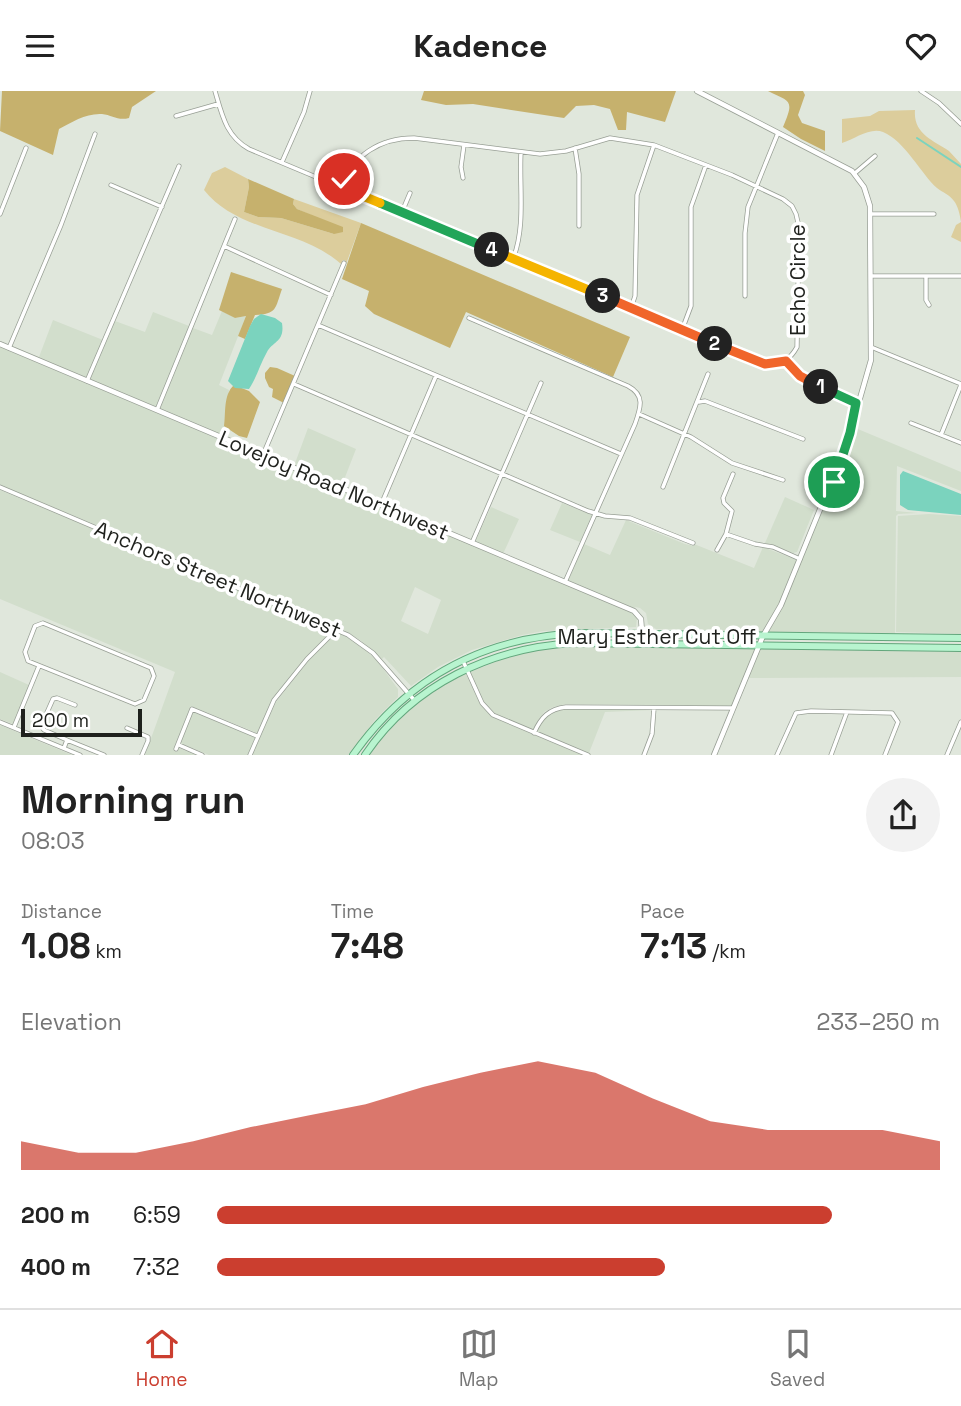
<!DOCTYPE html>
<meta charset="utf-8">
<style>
:root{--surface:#fff;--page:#f2f2f2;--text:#222;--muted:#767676;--line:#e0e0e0;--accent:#cb3e2f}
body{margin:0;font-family:"Space Grotesk",sans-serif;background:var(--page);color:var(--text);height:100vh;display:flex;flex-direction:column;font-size:26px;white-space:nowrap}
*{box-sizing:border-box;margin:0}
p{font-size:23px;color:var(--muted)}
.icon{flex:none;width:38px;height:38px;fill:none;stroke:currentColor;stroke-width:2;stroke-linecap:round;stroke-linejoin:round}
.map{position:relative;height:664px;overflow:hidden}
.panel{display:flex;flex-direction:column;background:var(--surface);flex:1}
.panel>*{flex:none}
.scale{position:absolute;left:21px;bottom:18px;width:121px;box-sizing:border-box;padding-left:7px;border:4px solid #1f211d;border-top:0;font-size:19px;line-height:24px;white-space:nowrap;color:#1f211d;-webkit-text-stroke:5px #fff;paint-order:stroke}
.pin{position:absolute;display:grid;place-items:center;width:60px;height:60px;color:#fff;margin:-30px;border:4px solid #fff;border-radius:50%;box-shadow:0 2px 7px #0007}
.km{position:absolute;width:35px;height:35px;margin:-18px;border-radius:50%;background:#222;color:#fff;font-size:19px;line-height:35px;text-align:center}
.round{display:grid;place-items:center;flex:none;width:74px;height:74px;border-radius:37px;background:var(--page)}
.headline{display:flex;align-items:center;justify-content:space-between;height:119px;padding:0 21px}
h1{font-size:38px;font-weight:600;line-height:52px}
.figures{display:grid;grid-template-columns:repeat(3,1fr);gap:10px;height:119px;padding:7px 21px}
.figures div{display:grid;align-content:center}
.figures b{font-size:35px;font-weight:600}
.figures small{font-size:19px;font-weight:400}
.figures p{font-size:19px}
.chart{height:196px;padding:14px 21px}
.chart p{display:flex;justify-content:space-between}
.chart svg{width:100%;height:126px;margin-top:7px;fill:var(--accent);opacity:.7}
ul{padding:0 21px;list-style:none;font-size:23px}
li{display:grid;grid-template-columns:112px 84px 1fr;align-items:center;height:52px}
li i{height:18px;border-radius:9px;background:var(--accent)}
header{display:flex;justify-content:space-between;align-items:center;height:91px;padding:0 21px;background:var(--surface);font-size:32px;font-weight:600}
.dock{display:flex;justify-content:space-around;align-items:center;height:98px;border-top:2px solid var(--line);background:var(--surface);font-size:19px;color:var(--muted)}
.dock a{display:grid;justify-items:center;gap:4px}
.dock .selected{color:var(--accent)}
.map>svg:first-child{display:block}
</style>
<header><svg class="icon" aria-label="menu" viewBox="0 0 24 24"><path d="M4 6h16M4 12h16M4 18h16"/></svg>Kadence<svg class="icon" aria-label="heart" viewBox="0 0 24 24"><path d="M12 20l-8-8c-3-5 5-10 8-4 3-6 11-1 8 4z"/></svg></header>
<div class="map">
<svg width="961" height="664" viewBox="0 0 961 664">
<rect width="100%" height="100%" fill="#e0e7dc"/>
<path fill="#d2decc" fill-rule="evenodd" d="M222 220 235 227 246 225 219 294 229 299 225 334 221 343 263 361 160 318 193 237 212 244Z
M153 221 189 235 156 316 90 288 115 230 145 241Z
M53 229 103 249 86 287 12 255 39 266Z
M0 256 633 522 637 527 636 536 544 540 522 544 472 559 438 576 411 595 384 566 382 568 360 549 337 535 0 394ZM415 496 441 509 428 543 401 530Z
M853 336 961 381V400L897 375 896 420 918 422 898 423 896 425 895 542 767 541 782 515 825 412 839 385Z
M308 337 356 358 342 394 294 375Z
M0 399 249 503 333 539 306 566 273 608 257 642 191 615 173 659 177 661 179 657 196 664H145L175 581 0 508Z
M785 406 814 419 797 461 793 462 765 452Z
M562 412 592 424 580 451 550 439Z
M491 416 519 428 503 463 475 451Z
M929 423 961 425V543L896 541 898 425Z
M626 429 685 453 694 455V453L754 477 763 456 797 469 779 513 763 541 656 538 648 533 646 522 640 517 635 516 634 518 568 490 584 453 610 464Z
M337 541 358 552 378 571 398 598V606L375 629 348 664H252L276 611 309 569Z
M612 555 756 557 732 615 566 613 553 616 544 621 533 639 501 626 490 619 484 611 470 581 521 561 558 556Z
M760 557 961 561V586L748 587Z
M0 581 29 594 13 633 0 628Z
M466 583 480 613 492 626 582 664H369L386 641 416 613 449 591Z
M576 617 652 619 605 621 589 662 536 640 547 625 554 620Z
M193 621 255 646 248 664H209L180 652Z
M0 634 72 664H0Z"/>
<path fill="#dccd9c" d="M915 19C913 43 933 49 949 60 953 64 957 69 961 73V151L951 146 956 134 961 131C960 124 958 115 954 110 950 104 942 101 937 97 921 83 905 50 883 41 870 36 855 48 842 52V28L870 25 879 20Z
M225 76 248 88 249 96 244 121 258 126 281 127 334 143 311 124 297 118 293 113 294 108 361 132 345 176 346 170 343 169 341 173C302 138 237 141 204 99L212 82Z"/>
<path fill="#c6b16d" d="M2 0H156L132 16 129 27C118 30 112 24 102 23 86 22 72 31 59 38L53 64 0 40Z
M424 0H676L665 31 627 21 626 39H618L610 18 594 14 576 15 564 27 473 13 446 14 421 9Z
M768 0H803L805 4 798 24 802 32 825 40V60L801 48 783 36C795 8 790 11 768 0Z
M248 88 294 108 293 113 297 118 343 136V141L334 143 281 127 258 126 244 121 249 96Z
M361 132 630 246 613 286 466 221 450 257 374 223 365 215 369 200 342 188Z
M231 181 282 198C275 218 277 223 255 224L245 248 238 245 246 225 235 227 219 219Z
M270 276 277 277 295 285 284 312 272 306 273 298 269 296 265 287V282Z
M234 294 249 300 260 311 247 347 239 345 224 335C226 322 223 304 234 294Z"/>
<path fill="#7bd3be" d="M261 223 275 227 282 232C285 251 273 250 267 261 260 273 257 286 249 298L235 297 228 290 250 235 254 228Z
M903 380 961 403V424L908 419 900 414V384Z"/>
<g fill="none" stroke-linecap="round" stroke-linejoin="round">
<path stroke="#7bd3be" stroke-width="2" d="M917 47 961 76"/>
<g stroke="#989f95" stroke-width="5">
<path id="minor" d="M215 0C222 24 226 45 249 58L761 272C777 276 789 271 797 256L799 136 796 123 792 115 783 108 732 84 654 54 610 47 566 60 540 63 414 47C380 47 353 64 341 96
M921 0 939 12 961 33
M176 25 218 13
M575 57 579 83V135
M282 71 304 21 310 0
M855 82 875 65
M463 87 461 76 464 54
M111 94 162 116
M402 121 410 102
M0 123 26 57
M871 123H934
M224 155 331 204
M513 168C526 135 519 96 521 61
M871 185H961
M926 185V209L929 214
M745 205V142L748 116 778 42
M631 217 635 205 637 104 654 54
M469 227 628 295C645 304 641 316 635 333L565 491
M318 234 621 363
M682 239 691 215V116L706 74
M871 256 961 293
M9 257 61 134 95 43
M786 270 803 288 856 312
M87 290 179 75
M294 293 588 420 605 425 630 427 693 452
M699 311 705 310 803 348
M157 319 235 128
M639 323 691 346 732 372 783 389
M911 332 961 352
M941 344 961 294
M263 364 344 172
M0 396 348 544 373 562 415 610
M663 396 708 283
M381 414 436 285
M726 443 732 420 724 412 723 407 733 383
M472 452 541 292
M717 459 726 443 755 453 773 456 800 468
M43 532 151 577 154 585 144 609 135 613 28 570 25 561 35 535Z
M463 570 482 612 493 624 588 664
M0 631 80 664
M14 636 39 575
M127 637 148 646V650L142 664
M534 642C541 626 549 618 566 616L733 617
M67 649 44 639 41 635 53 608 57 607 75 614
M179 654 202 664
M64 657 67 649 104 664
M176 658 192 618 257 645
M250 664 274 609 307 568 337 538
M644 664 652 643 654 617
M777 664 796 622 811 620 892 622 898 631 885 664
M831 664 847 621
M947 664 961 631"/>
</g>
<g stroke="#989f95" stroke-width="6">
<path id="tertiary" d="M697 0 852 80 864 96 870 115 871 269 838 384 823 411 781 514 763 545 714 664
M0 253 634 520 641 528 643 553"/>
</g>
<g stroke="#63a67c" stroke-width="8">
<path id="primary" d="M353 664C409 585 484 546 580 542L961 547
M365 664C413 593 492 556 576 552L961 557"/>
</g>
<use href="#minor" stroke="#fff" stroke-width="3.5"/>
<use href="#tertiary" stroke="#fff" stroke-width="4.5"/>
<use href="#primary" stroke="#b8f4cf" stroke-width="6"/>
</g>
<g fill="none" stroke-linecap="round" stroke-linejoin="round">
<g stroke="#fff" stroke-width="14">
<path id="split-1" d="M821 296 856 312 850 342 834 391"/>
</g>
<g stroke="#fff" stroke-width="14">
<path id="split-2" d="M715 253 765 273 786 270 800 285 821 296"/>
</g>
<g stroke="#fff" stroke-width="14">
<path id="split-3" d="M603 205 715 253"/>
</g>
<g stroke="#fff" stroke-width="14">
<path id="split-4" d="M492 159 603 205"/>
</g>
<g stroke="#fff" stroke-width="14">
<path id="split-5" d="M380 112 492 159"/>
</g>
<g stroke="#fff" stroke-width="14">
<path id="split-6" d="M344 88 341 96 380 112"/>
</g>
<use href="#split-1" stroke="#22a559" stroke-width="9"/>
<use href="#split-2" stroke="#f0652b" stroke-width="9"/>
<use href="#split-3" stroke="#f0652b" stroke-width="9"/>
<use href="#split-4" stroke="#f5b400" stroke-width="9"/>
<use href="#split-5" stroke="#22a559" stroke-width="9"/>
<use href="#split-6" stroke="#f5b400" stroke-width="9"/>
</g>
<g text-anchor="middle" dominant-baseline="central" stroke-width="7" stroke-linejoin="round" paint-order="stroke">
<g font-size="21" fill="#1f211d" stroke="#fff">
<text transform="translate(797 189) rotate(-90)">Echo Circle</text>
<text transform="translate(334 394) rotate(23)">Lovejoy Road Northwest</text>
<text transform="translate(218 488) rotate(23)">Anchors Street Northwest</text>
<text x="657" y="545">Mary Esther Cut Off</text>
</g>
</g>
</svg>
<div class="scale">200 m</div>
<div class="pin" style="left:834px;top:391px;background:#1e9e55"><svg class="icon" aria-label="arrive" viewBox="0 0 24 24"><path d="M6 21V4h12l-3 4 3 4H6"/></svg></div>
<div class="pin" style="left:344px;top:88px;background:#d93025"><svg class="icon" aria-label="check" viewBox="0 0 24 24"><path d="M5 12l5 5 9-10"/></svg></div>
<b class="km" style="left:821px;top:296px">1</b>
<b class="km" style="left:715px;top:253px">2</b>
<b class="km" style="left:603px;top:205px">3</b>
<b class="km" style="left:492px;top:159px">4</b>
</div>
<section class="panel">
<div class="headline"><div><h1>Morning run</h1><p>08:03</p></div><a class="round"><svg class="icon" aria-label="share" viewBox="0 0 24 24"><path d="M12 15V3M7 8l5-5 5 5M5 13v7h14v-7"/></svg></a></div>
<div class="figures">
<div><p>Distance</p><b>1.08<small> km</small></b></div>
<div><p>Time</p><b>7:48</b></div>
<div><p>Pace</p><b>7:13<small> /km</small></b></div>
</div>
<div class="chart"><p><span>Elevation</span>233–250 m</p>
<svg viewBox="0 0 160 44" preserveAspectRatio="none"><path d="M0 44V34L10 38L20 38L30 34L40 29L50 25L60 21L70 15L80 10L90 6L100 10L110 19L120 27L130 30L140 30L150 30L160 34V44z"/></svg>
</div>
<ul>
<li><b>200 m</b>6:59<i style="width:85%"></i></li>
<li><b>400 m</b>7:32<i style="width:62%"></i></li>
</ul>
</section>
<nav class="dock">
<a class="selected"><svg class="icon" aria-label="home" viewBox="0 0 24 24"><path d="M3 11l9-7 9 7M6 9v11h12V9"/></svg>Home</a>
<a><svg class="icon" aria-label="map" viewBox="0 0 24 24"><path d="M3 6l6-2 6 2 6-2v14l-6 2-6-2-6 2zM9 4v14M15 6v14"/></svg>Map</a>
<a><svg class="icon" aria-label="saved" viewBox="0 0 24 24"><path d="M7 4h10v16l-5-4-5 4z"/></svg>Saved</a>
</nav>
